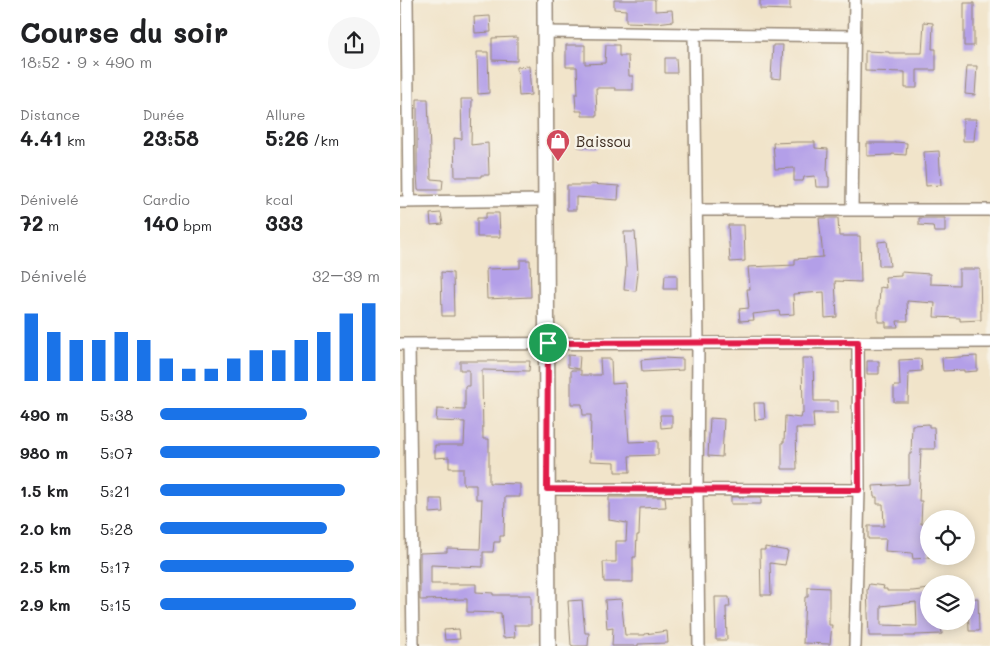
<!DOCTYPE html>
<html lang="fr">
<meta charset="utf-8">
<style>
:root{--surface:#fff;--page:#f6f6f6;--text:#202124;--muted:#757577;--accent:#1a73e8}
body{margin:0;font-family:Mali,sans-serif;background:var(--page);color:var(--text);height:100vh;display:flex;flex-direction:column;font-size:19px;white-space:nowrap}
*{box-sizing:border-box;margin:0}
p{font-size:16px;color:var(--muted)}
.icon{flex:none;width:28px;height:28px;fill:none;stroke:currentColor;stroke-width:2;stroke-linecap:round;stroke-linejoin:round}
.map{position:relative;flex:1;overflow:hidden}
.side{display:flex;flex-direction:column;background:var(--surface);width:400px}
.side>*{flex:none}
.fabs{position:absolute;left:520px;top:510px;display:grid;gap:10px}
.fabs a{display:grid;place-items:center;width:55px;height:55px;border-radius:50%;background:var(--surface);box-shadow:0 2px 12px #0003;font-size:25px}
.pin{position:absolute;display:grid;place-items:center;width:42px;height:42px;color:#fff;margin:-21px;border:2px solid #fff;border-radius:50%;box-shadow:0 1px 5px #0007}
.round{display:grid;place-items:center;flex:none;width:52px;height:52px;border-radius:26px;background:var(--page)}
.headline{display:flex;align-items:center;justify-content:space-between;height:85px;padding:0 20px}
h1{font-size:28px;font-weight:800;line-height:38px}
.stats{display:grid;grid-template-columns:repeat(3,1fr);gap:8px;height:85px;padding:5px 20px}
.stats div{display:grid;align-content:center}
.stats b{font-size:21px;font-weight:800}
.stats small{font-size:14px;font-weight:400}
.stats p{font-size:14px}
.chart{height:140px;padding:10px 20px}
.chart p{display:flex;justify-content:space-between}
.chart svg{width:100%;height:90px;margin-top:5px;stroke:var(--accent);stroke-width:6}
ul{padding:0 20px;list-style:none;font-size:16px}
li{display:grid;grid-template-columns:80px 60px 1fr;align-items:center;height:38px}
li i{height:12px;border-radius:6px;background:var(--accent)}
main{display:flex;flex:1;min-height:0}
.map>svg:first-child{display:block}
</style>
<main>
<section class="side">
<div class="headline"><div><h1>Course du soir</h1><p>18:52 · 9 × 490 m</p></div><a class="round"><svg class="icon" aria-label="share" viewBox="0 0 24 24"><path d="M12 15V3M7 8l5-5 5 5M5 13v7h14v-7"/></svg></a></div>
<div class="stats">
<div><p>Distance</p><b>4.41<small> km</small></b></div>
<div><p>Durée</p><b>23:58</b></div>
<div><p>Allure</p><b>5:26<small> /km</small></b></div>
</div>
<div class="stats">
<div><p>Dénivelé</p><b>72<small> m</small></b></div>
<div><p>Cardio</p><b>140<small> bpm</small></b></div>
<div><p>kcal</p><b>333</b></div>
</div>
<div class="chart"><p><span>Dénivelé</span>32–39 m</p>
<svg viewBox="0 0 160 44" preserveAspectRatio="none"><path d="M5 44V11M15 44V20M25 44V24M35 44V24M45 44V20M55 44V24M65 44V33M75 44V38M85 44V38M95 44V33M105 44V29M115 44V29M125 44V24M135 44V20M145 44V11M155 44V6"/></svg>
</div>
<ul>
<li><b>490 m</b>5:38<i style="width:67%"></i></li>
<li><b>980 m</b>5:07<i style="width:100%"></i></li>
<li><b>1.5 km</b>5:21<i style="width:84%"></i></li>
<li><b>2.0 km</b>5:28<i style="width:76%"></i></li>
<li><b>2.5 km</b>5:17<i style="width:88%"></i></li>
<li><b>2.9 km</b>5:15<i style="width:89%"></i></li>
</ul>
</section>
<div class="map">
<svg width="590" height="646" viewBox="0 0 590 646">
<rect width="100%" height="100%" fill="#f7f3e8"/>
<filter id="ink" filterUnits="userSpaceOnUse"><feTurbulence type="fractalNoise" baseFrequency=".02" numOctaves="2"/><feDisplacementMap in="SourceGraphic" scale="10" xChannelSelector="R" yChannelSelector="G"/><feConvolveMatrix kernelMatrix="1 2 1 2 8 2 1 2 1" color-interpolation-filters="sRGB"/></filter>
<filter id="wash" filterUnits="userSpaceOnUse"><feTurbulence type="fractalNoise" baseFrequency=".0096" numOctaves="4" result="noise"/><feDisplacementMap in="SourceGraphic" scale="20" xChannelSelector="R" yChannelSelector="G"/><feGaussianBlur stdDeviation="1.12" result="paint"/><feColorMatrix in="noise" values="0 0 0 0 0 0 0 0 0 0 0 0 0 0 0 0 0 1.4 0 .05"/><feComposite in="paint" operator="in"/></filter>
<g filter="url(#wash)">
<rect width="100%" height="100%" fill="#f1e4ca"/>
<g id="blocks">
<path fill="#b39fe8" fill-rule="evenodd" d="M214 0H255V11L272 10 273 21 257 23 226 22V10L214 9Z
M360 0H390V10L360 9Z
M564 3H574V46H564Z
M90 16 91 32 75 33 74 17Z
M524 22 533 23 532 49H536V70H517V88H505V72L465 71V51L489 52V53H522Z
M117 37V61L92 60V38Z
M166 45H185V64L205 63 206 45H219V56H228L229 76H233V90H215V88H196L197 116H182V111H176L175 94H178L177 67H166Z
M373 45H383L381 79 371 78Z
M77 52H88L89 93 78 94Z
M265 58H276L277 73H265Z
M129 66 131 95 119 96 117 67Z
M567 66H577L575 95 565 94Z
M17 99H28L31 179 43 180 42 190H18L17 174Z
M61 99H72L71 145 88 143 89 175H81V177H55L54 138 62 139Z
M563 119H576L574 141H563Z
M179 138 198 139V148L178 147Z
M397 142H415V148L428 149 427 171 428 177H429V187H416L415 176 404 177 403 181H394V168L375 169 373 143Z
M495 142 507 143 506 155 492 154V155L467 156V143H495Z
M539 151 541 185 526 186 524 152Z
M190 184 219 186 218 200 176 197V210H167V185H190Z
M41 213 43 224 31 225 30 214Z
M86 213H99L100 237H77V218H86Z
M419 218H438L439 236H460L461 282 435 281 437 317 425 318 424 292 393 294 394 314 380 315 379 311 353 314 354 320 340 321 339 309 349 308 347 289H350L348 267 395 265V259L423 257Z
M519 218H545V232H534L533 226 519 225Z
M328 225H344L345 261 330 262Z
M224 232H235L238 273 236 291 224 290 226 267Z
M487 241 490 266H479L478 242Z
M120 260H130L131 297 87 299 86 269 120 268Z
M559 269H580L581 320 560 321V318L534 317 535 303 507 301 508 321H497L498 327H486V322H478V307H479L480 287 486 288 485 277 501 276V272L530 274V284L559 285Z
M41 272 53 273 54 316H42Z
M265 275H277V289H264Z
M168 355 180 356 179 369 168 367Z
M577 356V371L564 372V370L543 371 542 358Z
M263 358 283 359V370L242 372 241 360Z
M402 358H413L414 401H438V413H413L414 428H396L397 469H382V442H384L385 416 400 418 401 414H403Z
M200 359H211L212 384 225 383 229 442 258 441V455L229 456 230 472H215V462L190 461 191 415H183L182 404H171V370H181V375H201Z
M521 359 522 371 509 372 508 402H494V386H500L499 360Z
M60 361H130L129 371 82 370 83 439H89V483L120 484V497H105L104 536H100V542H94L93 552H83V567L31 565V584H76V592L93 593V595H131V625H114L115 637 103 638 101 613 67 612V599L20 600V553L47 552V548L80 549 82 499H76V485H63V468H49V457L35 458V445H64L65 422 36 421 37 409 65 410V386H69V370H60Z
M467 361H479V374H467Z
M354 403H364L365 419 355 420Z
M260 415H272V427L261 428Z
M310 418 324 419 322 457 308 456Z
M529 424V427H534L535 449H521L519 501H522L521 524 529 523V558L513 559 512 553 485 551 486 539H468V526H484L483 504H477V497H474L473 486 509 484V454H511L512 425Z
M209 497H265L266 507 240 508 239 535H237L236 557H233V582H204L203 562H216V541H226L227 523 209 520Z
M331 497H361V504H331Z
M30 499H42L43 512 30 513Z
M365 547 388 551 385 565 370 563 371 595H361L360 550H365Z
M469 584 484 586 483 589H487V591H513L529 589V621H541L542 634 515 635V636H469L467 590ZM516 602 517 626 481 625V606Z
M408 587 429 588V625H432L430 644 403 643 405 597H408Z
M315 597H329L330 607H326L327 640H316Z
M578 598 579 631H569L568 599Z
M221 599 225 635H245V634L267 631 268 643 238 644V646H212L213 628 207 629 205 600Z
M182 600 185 633H189L188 646H174L171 645 168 601Z
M59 629 60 639 45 640 44 630Z"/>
</g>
</g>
<g filter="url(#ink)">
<use href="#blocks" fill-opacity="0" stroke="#968774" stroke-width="1"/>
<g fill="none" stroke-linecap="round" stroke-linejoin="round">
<g stroke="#968774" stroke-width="14">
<path id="street" d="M7 0 9 202
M146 32 455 36
M294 35 298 343 297 490 299 646
M0 202 146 200
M452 209 455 0
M297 210H590
M0 344 590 342
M9 344 13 646
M147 489 459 490
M455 646 459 490 458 342"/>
</g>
<g stroke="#968774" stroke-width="18">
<path id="secondary" d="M145 0 148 646"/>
</g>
<use href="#street" stroke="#fff" stroke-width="11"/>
<use href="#secondary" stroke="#fff" stroke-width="15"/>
</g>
</g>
<g fill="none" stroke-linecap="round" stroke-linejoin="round" filter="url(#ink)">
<g stroke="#fff" stroke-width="10">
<path id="route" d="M458 342 459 490 147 489 148 343Z"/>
</g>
<use href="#route" stroke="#e11d48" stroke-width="6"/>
</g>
<defs>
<g id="shop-pin" transform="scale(1.25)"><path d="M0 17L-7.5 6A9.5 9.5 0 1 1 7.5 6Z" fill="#d1495b" stroke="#f7f3e8"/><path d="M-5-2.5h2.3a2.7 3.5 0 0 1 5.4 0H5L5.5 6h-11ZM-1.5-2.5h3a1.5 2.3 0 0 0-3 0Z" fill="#fff"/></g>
</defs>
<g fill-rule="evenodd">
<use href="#shop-pin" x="158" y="141"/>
</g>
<g text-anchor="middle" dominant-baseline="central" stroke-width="5" stroke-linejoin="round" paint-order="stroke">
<g font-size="15" fill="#3b2a1e" stroke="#f7f3e8" text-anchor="start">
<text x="176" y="141">Baissou</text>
</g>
</g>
</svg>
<div class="fabs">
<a><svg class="icon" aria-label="locate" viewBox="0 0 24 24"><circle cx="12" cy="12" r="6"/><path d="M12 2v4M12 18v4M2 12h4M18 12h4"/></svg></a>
<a><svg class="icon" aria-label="layers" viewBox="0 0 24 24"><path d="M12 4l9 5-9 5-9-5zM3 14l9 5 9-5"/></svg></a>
</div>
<div class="pin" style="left:148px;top:343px;background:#1e9e55"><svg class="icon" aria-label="arrive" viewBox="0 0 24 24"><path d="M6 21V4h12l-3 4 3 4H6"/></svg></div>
</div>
</main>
